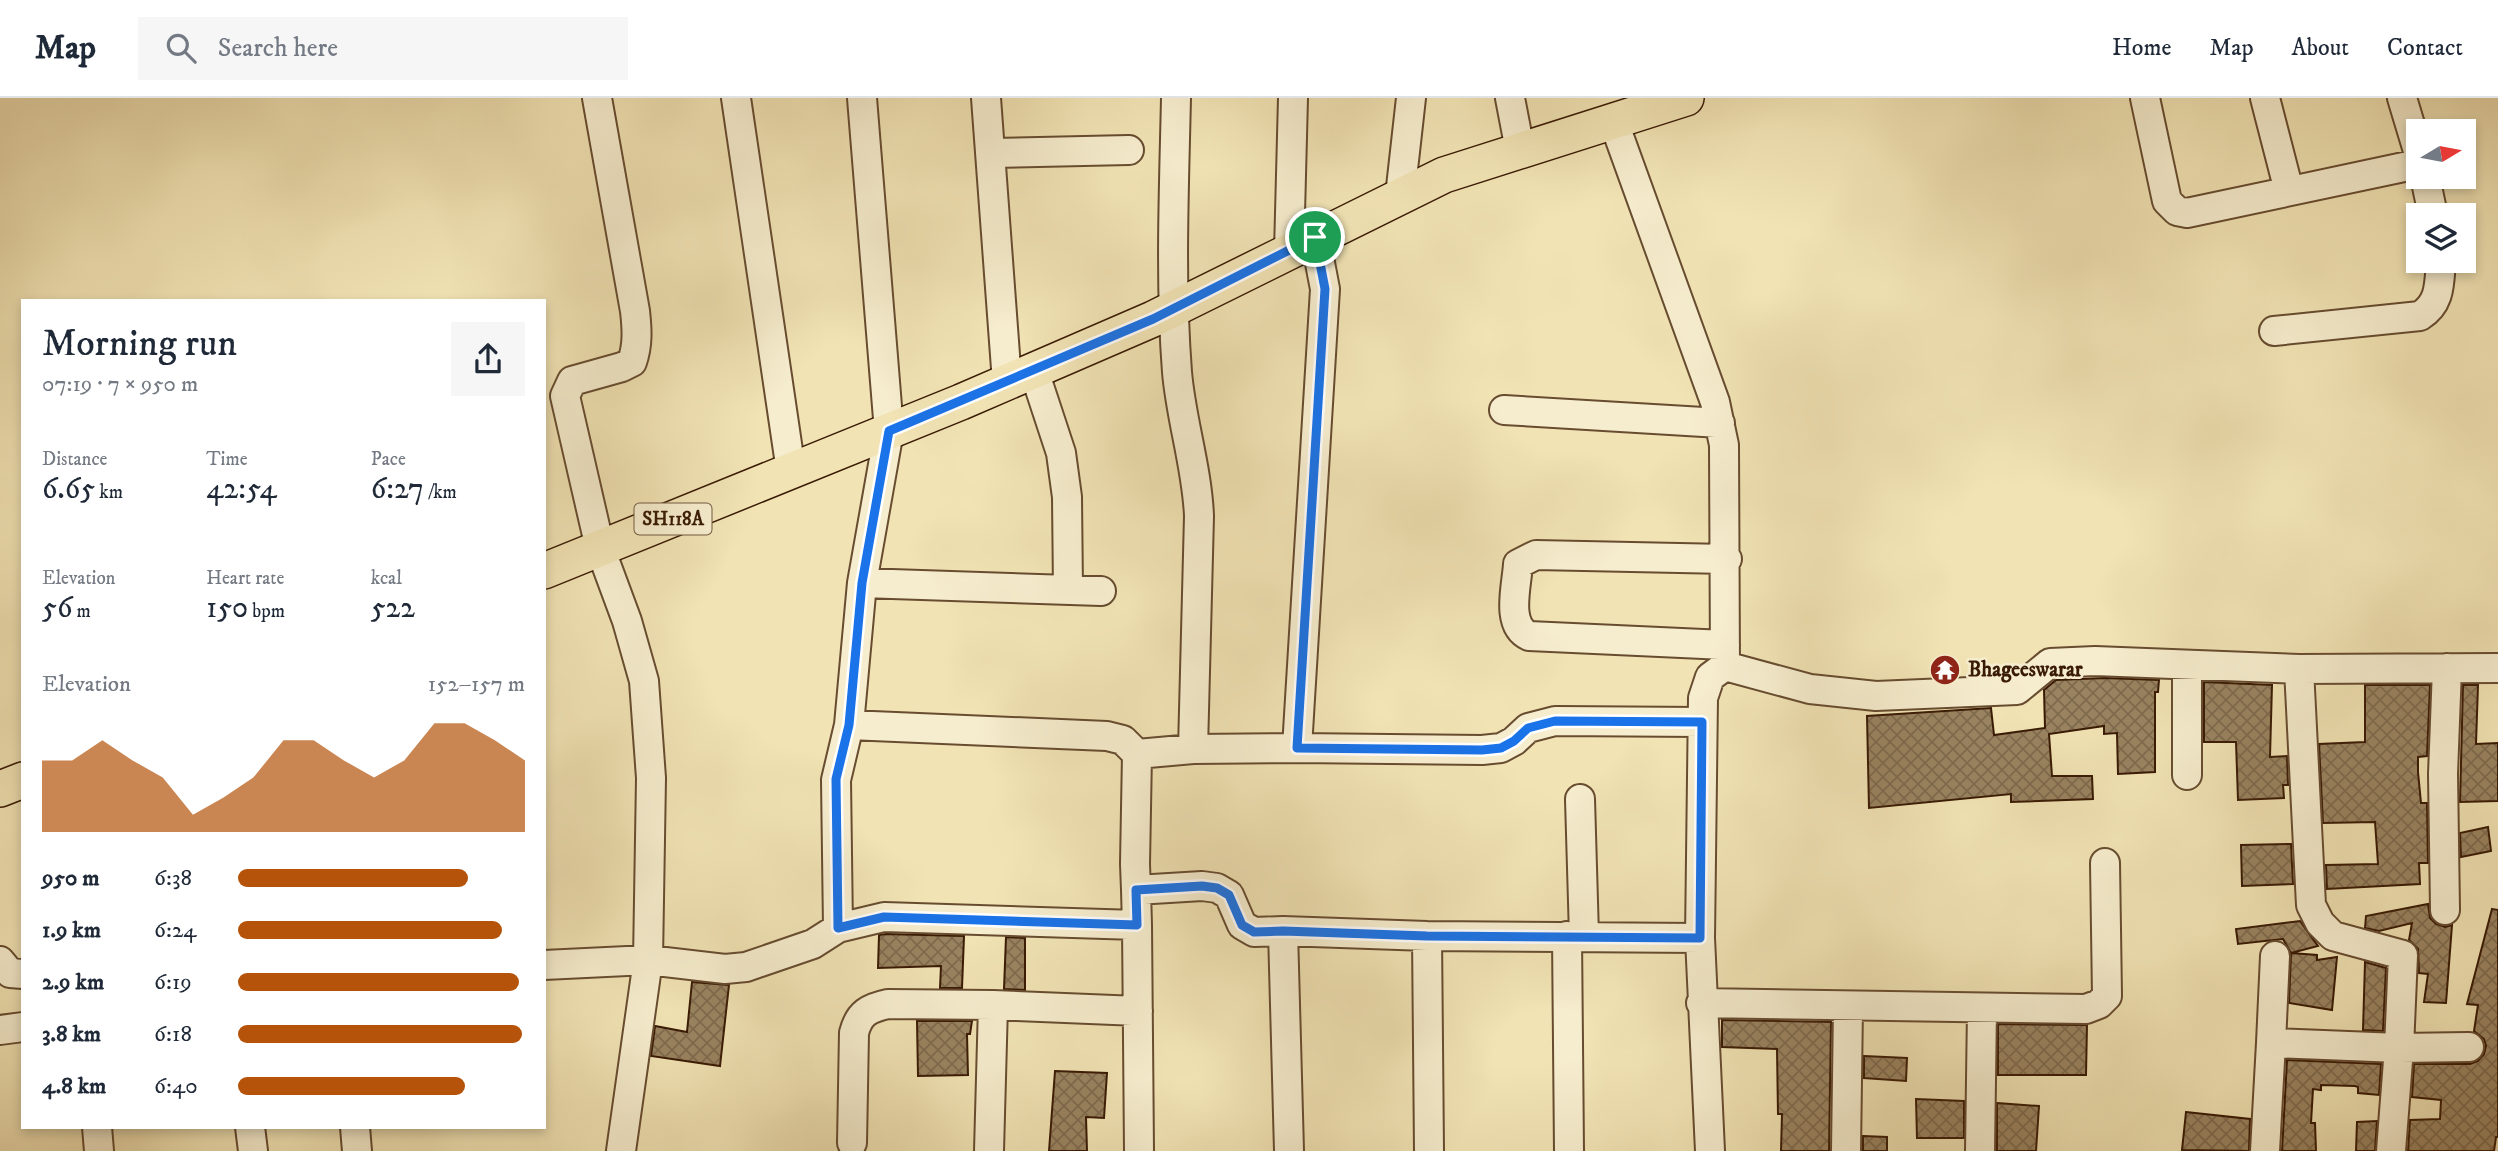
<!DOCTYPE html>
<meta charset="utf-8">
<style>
:root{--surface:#fff;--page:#f6f6f7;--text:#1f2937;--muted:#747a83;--line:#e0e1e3;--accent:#b45309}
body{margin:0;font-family:"IM FELL DW Pica",serif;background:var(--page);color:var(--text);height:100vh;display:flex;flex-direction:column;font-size:26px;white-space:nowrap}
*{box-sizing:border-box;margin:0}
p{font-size:23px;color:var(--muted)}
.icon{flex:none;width:38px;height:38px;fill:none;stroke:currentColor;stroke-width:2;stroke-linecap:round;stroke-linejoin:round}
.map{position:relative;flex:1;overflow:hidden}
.side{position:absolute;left:21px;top:201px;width:525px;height:830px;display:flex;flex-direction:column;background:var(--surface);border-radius:0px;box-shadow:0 4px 10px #0003}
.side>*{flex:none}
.needle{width:46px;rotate:80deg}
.tools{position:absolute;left:2406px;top:21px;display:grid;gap:14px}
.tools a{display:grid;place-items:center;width:70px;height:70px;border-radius:0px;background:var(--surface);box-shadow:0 4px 10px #0003;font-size:35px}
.pin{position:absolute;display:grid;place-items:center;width:60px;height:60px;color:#fff;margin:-30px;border:4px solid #fff;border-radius:50%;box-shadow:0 2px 7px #0007}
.round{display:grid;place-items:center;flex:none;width:74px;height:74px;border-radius:0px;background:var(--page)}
.overview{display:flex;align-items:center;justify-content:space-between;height:119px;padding:0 21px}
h1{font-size:38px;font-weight:600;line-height:52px}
.metrics{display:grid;grid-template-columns:repeat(3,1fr);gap:10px;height:119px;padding:7px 21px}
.metrics div{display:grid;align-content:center}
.metrics b{font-size:30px;font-weight:600}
.metrics small{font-size:19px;font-weight:400}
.metrics p{font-size:19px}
.chart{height:196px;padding:14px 21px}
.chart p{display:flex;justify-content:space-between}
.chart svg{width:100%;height:126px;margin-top:7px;fill:var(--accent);opacity:.7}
ul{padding:0 21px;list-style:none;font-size:23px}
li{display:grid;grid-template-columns:112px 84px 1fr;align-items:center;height:52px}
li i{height:18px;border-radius:9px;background:var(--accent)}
header{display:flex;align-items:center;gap:42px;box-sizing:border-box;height:98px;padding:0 35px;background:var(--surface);border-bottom:2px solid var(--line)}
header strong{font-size:33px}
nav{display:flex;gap:38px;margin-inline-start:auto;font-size:24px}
.search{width:490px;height:63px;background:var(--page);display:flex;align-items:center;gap:18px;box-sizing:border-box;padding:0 24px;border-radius:0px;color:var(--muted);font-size:26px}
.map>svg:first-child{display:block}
</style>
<header>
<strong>Map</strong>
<div class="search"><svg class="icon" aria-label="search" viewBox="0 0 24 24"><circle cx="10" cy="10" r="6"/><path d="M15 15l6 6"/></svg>Search here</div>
<nav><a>Home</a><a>Map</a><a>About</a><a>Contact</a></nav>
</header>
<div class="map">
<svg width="2498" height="1053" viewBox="0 0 2498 1053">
<defs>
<pattern id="building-cross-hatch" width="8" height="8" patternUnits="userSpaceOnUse" patternTransform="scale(1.75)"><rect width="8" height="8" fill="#998360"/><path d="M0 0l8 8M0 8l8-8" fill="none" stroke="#7e6a4d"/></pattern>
</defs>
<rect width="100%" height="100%" fill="#f1e3b4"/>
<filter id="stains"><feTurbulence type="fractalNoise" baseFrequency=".00286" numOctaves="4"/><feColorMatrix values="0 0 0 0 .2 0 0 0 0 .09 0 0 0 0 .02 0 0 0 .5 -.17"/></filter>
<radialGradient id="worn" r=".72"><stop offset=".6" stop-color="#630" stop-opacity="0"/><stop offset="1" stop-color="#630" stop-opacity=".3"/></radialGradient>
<path fill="url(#building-cross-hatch)" stroke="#391a04" stroke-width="2" d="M2105 580 2159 582 2158 594H2155V674L2118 676 2117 635 2104 636V628L2049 636 2052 678H2092L2093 701 2011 704V696L1869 710 1867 618 1991 610 1994 637 2045 630 2044 592 2056 582Z
M2204 584 2272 587 2270 659 2287 658 2288 687H2283L2284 700 2238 702 2236 644H2204Z
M2365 587H2430L2427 658 2418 659V674L2421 705H2427L2428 765H2419L2420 786 2327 791 2326 767 2378 766 2375 724 2323 725 2319 646 2365 644Z
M2463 587H2478L2476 646 2498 645V703L2460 704Z
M2488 729 2491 753 2461 759 2460 735Z
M2291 746 2293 786 2242 788 2241 747Z
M2428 806 2430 820 2436 826 2445 829 2452 827 2446 905 2424 904 2428 876 2419 875 2418 851 2409 842 2412 825 2379 833 2365 830 2366 818Z
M2492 811 2498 812V1039H2496L2494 1053H2408L2410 1022 2440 1021 2441 1002 2412 999 2414 966H2470L2478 963 2484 956 2486 948 2484 941 2474 933 2478 907 2467 906Z
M2300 823 2318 848 2291 855 2283 841 2238 846 2236 831Z
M886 836 964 838 962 890H940L941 868 878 870 879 837Z
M1006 839 1025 840V892L1004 891Z
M2291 855 2317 857V862L2337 859 2332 912 2289 905Z
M2365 864 2386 870 2383 933 2363 932Z
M692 884 729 887 720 968 651 958 655 928 687 934Z
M1722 922 1831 924 1829 1053H1781L1782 1016H1778L1777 951 1722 949Z
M917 923H972L970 936H967L968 977 918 978Z
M1998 926 2087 927 2086 977H1998Z
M1864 958 1907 960 1906 983 1864 980Z
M2287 962 2381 966 2379 997 2358 995V989L2355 988 2321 987V992L2313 991 2311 1025H2315L2316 1053H2282Z
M1055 973 1107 975 1104 1020 1086 1019 1087 1053H1049Z
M1916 1001 1964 1003V1040H1917Z
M1997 1005 2039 1008 2036 1053H1997Z
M2186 1014 2250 1021 2249 1053 2182 1052Z
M2377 1023 2375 1053H2356L2357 1024Z
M1863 1038 1887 1039V1053H1863Z"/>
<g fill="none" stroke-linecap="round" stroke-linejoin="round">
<g stroke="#674c30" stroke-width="32">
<path id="minor" d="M597 0 635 213C637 231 638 247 632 264L622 269 572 283 565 298 600 450 627 523 644 583 651 680 648 862 725 871 746 869 813 846 838 830 884 819 1137 827 1139 1053
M736 0 791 373
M986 0 1007 284
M1510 0 1520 52
M2145 0 2167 103 2177 113 2187 115 2418 66
M2265 0 2289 93
M2402 0 2418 53
M1613 22 1715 304 1724 347 1725 568
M990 55 1129 52
M2425 79 2433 117
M1400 98 1411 0
M1289 154 1293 0
M2274 233 2420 218C2441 205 2439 185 2441 163
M1034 273 1061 355 1067 399 1068 492
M1504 312 1720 325
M862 485 1101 493
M1725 547 1529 538C1505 527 1517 487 1518 466L1536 457 1727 461
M2187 567V677
M2299 571 2311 807 2320 825 2333 838 2403 857 2399 950 2391 1053
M849 627 1107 638 1123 642 1137 656 1135 766 1136 792
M1297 650 1482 652 1501 650 1514 643 1528 630 1555 623 1702 624
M1193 651 1297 650 1325 191 1315 139
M1137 656 1193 651 1199 418C1197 369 1181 322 1177 274 1170 183 1174 91 1176 0
M1580 701 1584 838
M2445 812 2443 676 2447 570
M1137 827 1136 792 1202 788 1217 790 1229 797 1242 827 1254 834 1283 833 1427 838 1700 840
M838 830 836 682 849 627 862 485 889 333 862 0
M1283 833 1289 1053
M1427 838 1429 1053
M1567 838 1569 1053
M0 863 10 875 23 876
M544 867 648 862 621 1053
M1701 905 2086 911 2099 906 2107 898 2105 765
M0 932 23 929
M2271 945 2275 858
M97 1029 99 1053
M250 1029 253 1053
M355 1029 357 1053
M852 1045 854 935C859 915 869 910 888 906L993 907 1138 913
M989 1053 993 907
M1710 1053 1700 840 1703 600 1710 579 1725 568 1810 591 1876 598 2017 592 2050 565 2095 563 2299 571 2498 570
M1846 1053 1848 909
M1980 1053 1982 911
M2265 1053 2271 945 2399 950 2469 949"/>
</g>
<g stroke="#391a04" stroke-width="38">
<path id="major" d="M544 473 961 304 1153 221 1444 77 1686 0
M0 691 23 682"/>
</g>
<use href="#minor" stroke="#f6edce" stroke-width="28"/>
<use href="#major" stroke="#f1e3b4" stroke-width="35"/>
</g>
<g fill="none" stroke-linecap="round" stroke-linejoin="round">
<g stroke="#fff" stroke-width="14">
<path id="route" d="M1315 139 1325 191 1297 650 1482 652 1501 650 1514 643 1528 630 1555 623 1702 624 1700 840 1427 838 1283 833 1254 834 1242 827 1229 797 1217 790 1202 788 1136 792 1137 827 884 819 838 830 836 681 849 627 862 485 889 333 1153 221Z"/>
</g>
<use href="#route" stroke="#1a73e8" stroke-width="9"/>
</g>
<defs>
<g id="temple-disc" transform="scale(1.575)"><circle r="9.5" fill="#8f2418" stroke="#f6edce"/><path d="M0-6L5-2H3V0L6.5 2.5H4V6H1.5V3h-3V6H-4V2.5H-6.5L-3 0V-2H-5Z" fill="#fff"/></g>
</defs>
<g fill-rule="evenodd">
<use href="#temple-disc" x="1945" y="572"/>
</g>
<g text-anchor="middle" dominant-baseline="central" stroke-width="5" stroke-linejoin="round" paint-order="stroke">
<rect fill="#f6edce" stroke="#725941" stroke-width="2" x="634.5" y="405.5" width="77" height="31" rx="5"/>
<g font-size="19" font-weight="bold" fill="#391a04">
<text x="673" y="421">SH118A</text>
</g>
<g font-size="21" font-weight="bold" fill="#391a04" stroke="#f6edce" text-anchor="start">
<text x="1968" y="572">Bhageeswarar</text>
</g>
</g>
<rect width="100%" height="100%" filter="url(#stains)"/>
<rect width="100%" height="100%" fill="url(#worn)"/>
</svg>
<div class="tools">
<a><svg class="needle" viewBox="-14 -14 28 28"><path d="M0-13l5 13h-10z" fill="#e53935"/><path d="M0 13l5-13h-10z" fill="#747a83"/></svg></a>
<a><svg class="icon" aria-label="layers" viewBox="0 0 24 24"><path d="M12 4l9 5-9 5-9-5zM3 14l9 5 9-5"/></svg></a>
</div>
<div class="pin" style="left:1315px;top:139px;background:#1e9e55"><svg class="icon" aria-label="arrive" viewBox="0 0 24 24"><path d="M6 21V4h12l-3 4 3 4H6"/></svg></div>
<section class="side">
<div class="overview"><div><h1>Morning run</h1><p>07:19 · 7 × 950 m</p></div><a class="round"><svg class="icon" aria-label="share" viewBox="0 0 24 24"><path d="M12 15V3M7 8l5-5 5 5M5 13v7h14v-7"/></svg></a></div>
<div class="metrics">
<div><p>Distance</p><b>6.65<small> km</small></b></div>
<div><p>Time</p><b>42:54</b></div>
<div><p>Pace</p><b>6:27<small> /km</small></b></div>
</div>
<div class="metrics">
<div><p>Elevation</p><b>56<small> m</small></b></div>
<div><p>Heart rate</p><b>150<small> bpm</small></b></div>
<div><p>kcal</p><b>522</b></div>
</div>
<div class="chart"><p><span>Elevation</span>152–157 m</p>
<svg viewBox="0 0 160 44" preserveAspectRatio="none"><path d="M0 44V19L10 19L20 12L30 19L40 25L50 38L60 32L70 25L80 12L90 12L100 19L110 25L120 19L130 6L140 6L150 12L160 19V44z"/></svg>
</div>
<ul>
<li><b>950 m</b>6:38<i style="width:80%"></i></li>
<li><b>1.9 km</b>6:24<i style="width:92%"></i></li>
<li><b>2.9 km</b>6:19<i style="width:98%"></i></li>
<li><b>3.8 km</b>6:18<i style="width:99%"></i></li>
<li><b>4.8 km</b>6:40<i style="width:79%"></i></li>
</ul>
</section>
</div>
